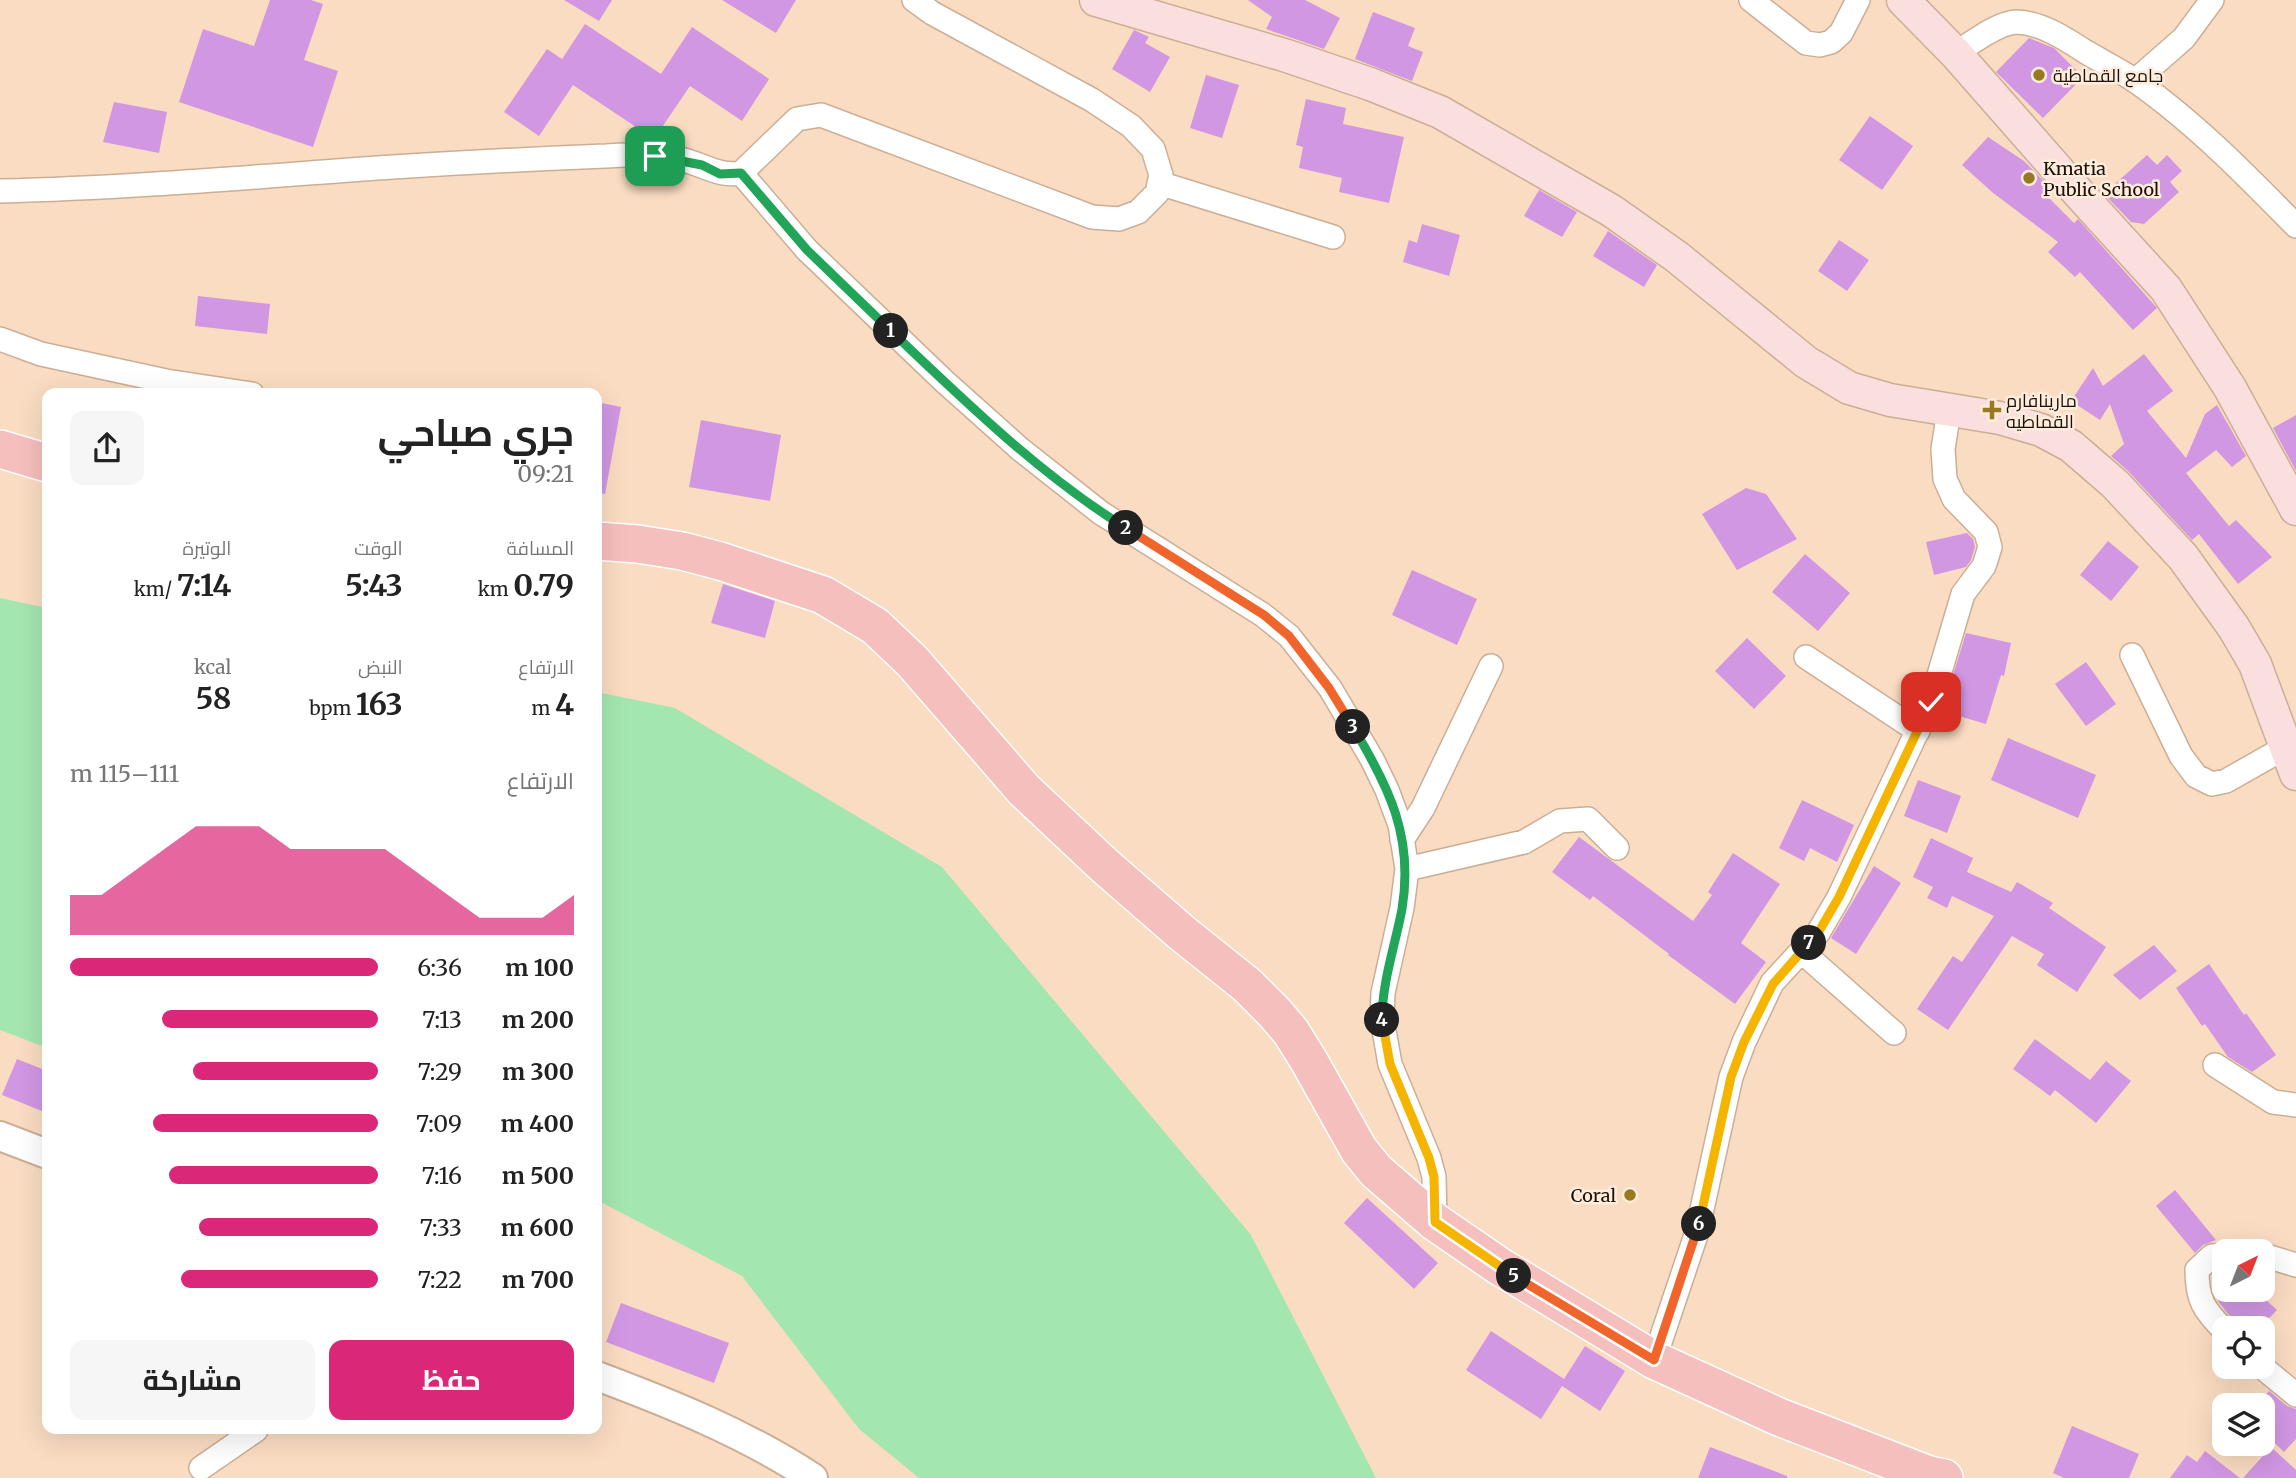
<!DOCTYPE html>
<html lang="ar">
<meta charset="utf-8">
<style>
:root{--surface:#fff;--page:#f6f6f6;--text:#222;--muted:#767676;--accent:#db2777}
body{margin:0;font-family:Merriweather,Cairo,serif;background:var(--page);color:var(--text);direction:rtl;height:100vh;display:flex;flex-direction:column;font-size:26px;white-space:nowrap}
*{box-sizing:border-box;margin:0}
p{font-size:23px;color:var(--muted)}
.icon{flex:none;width:38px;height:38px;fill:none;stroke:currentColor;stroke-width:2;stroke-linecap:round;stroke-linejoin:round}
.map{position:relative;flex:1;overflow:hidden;direction:ltr}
.details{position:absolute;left:42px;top:388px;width:560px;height:1046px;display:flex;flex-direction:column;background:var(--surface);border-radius:14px;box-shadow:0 7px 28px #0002;direction:rtl}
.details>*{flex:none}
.needle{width:46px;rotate:42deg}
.tools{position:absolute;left:2212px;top:1239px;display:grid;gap:14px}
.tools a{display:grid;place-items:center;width:63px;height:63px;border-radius:14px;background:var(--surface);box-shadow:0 7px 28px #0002;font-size:35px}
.pin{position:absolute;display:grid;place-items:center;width:60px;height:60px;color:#fff;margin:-30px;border-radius:14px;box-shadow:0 4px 10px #0006}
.km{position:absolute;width:35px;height:35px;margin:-18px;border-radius:50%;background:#222;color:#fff;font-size:19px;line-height:35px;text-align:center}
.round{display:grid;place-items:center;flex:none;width:74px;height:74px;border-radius:14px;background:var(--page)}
.headline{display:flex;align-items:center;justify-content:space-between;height:119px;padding:0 28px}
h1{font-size:38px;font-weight:700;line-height:52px}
.metrics{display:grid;grid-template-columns:repeat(3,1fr);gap:10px;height:119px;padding:7px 28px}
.metrics div{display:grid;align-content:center}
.metrics b{font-size:30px;font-weight:700}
.metrics small{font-size:19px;font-weight:400}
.metrics p{font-size:19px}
.chart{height:196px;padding:14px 28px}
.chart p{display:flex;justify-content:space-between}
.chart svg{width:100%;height:126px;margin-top:7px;fill:var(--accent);opacity:.7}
.primary-button{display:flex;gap:14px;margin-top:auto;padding:14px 28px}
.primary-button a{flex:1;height:80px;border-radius:14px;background:var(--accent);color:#fff;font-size:28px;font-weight:700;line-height:80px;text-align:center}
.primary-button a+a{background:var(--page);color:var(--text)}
ul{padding:0 28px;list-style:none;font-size:23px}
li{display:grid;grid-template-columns:112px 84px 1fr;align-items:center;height:52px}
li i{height:18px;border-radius:9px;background:var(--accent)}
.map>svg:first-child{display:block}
</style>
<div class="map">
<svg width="2296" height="1478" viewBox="0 0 2296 1478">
<rect width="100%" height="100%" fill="#fadcc2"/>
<path fill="#a4e6b0" d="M0 598 47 608V1048L0 1030Z
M597 692 675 708 942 867 1251 1235 1376 1478H919L859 1429 742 1276 597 1200Z"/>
<path fill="#d197e3" d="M270 0H311L323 4 304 60 338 71 313 147 179 102 203 29 254 46Z
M564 0H612L599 21Z
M722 0H796L776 33Z
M1248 0H1305L1340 18 1324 49 1266 29 1272 17Z
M1373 12 1415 28 1408 46 1423 52 1412 81 1355 59Z
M585 24 661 74 692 27 769 79 742 121 690 86 654 139 573 85 539 136 504 112 547 49 562 59Z
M1134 30 1149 37 1145 43 1170 57 1150 92 1112 69Z
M2029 38 2054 48 2083 77 2043 118 1996 72Z
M1206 75 1239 85 1222 138 1190 128Z
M1306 99 1346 108 1343 124 1404 137 1389 203 1339 192 1342 178 1299 168 1303 147 1296 145Z
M114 102 167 112 159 153 103 142Z
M1870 116 1913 146 1882 190 1839 160Z
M1988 137 2024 161 2033 170 2050 188 2045 194 2074 223 2078 219 2157 308 2133 330 2080 272 2075 277 2048 252 2058 242 1992 192 1962 165Z
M2147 155 2157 165 2167 155 2182 171 2170 182 2179 192 2144 224 2131 222 2104 194Z
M1539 190 1577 212 1562 237 1524 216Z
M1422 224 1460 235 1449 276 1403 262 1409 240 1417 243Z
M1608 231 1657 265 1644 287 1593 256Z
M1839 240 1869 260 1847 291 1818 271Z
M198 296 270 304 267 334 195 326Z
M2144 354 2173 391 2147 411 2186 458 2205 414 2217 405 2246 456 2232 467 2216 450 2186 473 2229 526 2236 520 2272 557 2238 584 2199 534 2192 540 2128 471 2111 456 2124 444 2110 404 2100 420 2071 401 2093 368 2103 386Z
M597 402 621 407 605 494 597 493Z
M2296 415V471L2273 428Z
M701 420 781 435 770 501 689 487Z
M1746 488 1766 494 1797 539 1737 570 1702 514Z
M1967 533 1973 539 1975 547 1971 560 1966 567 1934 575 1926 542Z
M2108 541 2139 567 2111 601 2080 575Z
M1805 554 1850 593 1818 631 1772 592Z
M1412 570 1477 599 1457 645 1392 615Z
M723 584 775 601 765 638 711 623Z
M1966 633 2011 643 2004 676 2001 675 1986 724 1942 711Z
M1747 638 1786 676 1754 709 1715 671Z
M2086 662 2116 704 2086 726 2055 684Z
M2008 738 2096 775 2078 818 1991 780Z
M1918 780 1961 796 1947 833 1904 816Z
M1802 800 1854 825 1837 862 1810 848 1804 861 1779 848Z
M1579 837 1693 921 1712 895 1708 892 1733 853 1780 884 1741 943 1766 962 1735 1004 1668 955 1669 954 1593 896 1590 900 1552 872Z
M1931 838 1973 858 1967 872 2011 892 2017 882 2053 903 2049 908 2106 947 2077 992 2037 965 2044 954 2012 936 1948 1030 1917 1009 1953 956 1962 962 1994 916 1952 896 1947 908 1927 898 1933 887 1913 877Z
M1874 866 1901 883 1856 954 1831 938Z
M2154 945 2177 971 2140 1000 2113 975Z
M2209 964 2244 1015 2246 1013 2276 1055 2252 1072 2228 1057 2205 1024 2202 1026 2176 988Z
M2035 1039 2090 1080 2106 1061 2131 1081 2096 1123 2055 1090 2050 1096 2013 1069Z
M17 1059 47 1071V1113L2 1095Z
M2175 1190 2216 1240 2203 1245 2195 1253 2156 1206Z
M1367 1198 1438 1263 1414 1289 1344 1223Z
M2229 1290H2255L2277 1310 2260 1328H2239L2218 1301Z
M621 1303 729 1343 714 1383 606 1342Z
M1491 1331 1564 1379 1585 1346 1625 1371 1600 1411 1562 1386 1541 1419 1466 1370Z
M2269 1391 2287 1406 2296 1409V1439L2284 1452 2263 1432V1398Z
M2072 1426 2139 1454 2129 1478H2064L2053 1473Z
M1710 1447 1787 1476V1478H1698Z
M2271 1447 2296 1470V1478H2243Z
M2205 1451 2240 1478H2170L2187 1455 2197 1462Z"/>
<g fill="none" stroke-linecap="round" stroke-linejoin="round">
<g stroke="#cbae96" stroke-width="26">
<path id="minor" d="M1751 0 1806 43 1820 45 1831 42 1841 33 1858 0
M1956 54C1970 43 2000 22 2017 22 2042 23 2066 39 2086 52 2103 62 2121 71 2137 82 2195 123 2246 175 2296 226
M2135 81 2184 38 2212 0
M741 173 807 250 945 382 1020 449 1101 513 1263 615 1289 636 1330 688 1372 759 1387 790 1400 825 1407 869 1402 908 1383 993 1382 1019 1390 1064 1429 1158 1434 1177 1435 1222
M1159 183 1333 237
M0 191C126 188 252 177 377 168 453 163 530 159 606 156 630 154 656 155 680 159 703 164 718 177 741 173L797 119 821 115 1092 217 1119 219 1138 212 1157 193 1161 175 1153 149 1131 126 1092 100 932 13 914 0
M0 339 41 354 166 381 252 394
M2132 655 2181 756 2196 776 2212 784 2226 781 2286 747
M1806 657 1918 731
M1402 840 1423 808 1491 666
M1407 869 1524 842 1560 821 1588 819 1617 848
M1801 951 1894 1033
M2215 1065 2273 1102 2296 1105
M2224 1255 2212 1256 2197 1270C2197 1300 2204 1310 2224 1330
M2263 1255 2296 1265
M1654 1360 1697 1232 1731 1077 1744 1042 1772 983 1818 933 1839 897 1931 702 1963 594 1984 566 1990 547 1986 532 1954 499 1945 479 1943 449 1949 411
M2262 1367 2296 1395
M201 1468 256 1430"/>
</g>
<g stroke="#cbae96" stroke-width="32">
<path id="tertiary" d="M0 1136 47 1154
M597 1376C672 1404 746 1434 813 1478"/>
</g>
<g stroke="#cbae96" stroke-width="35">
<path id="secondary" d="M1096 0 1284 55 1370 84 1440 112 1612 211 1677 257 1806 362 1849 388 1890 400 2000 418 2041 430 2071 446 2115 484 2183 557 2234 628 2255 664 2296 774
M1903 0 1956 54 2064 177 2166 289 2230 388 2296 509"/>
</g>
<g stroke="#fff" stroke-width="40">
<path id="primary" d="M0 449 47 463
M597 541 637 544 682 551 720 561 823 595 875 626 912 661 1024 790 1105 866 1182 933 1247 985 1275 1013 1291 1032 1309 1061 1359 1150 1376 1171 1435 1222 1499 1266 1654 1360 1779 1417 1929 1475 1944 1478"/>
</g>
<use href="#minor" stroke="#fff" stroke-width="23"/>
<use href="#tertiary" stroke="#fff" stroke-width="28"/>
<use href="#secondary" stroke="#fadfde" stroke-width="32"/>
<use href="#primary" stroke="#f5bfbd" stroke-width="37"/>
</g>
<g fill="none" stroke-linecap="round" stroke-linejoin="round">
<g stroke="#fff" stroke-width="14">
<path id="split-1" d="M655 156 702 165 720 174 741 173 807 250 891 331"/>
</g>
<g stroke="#fff" stroke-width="14">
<path id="split-2" d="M891 331C965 401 1039 474 1126 528"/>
</g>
<g stroke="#fff" stroke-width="14">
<path id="split-3" d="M1126 528 1264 615 1289 636 1329 688 1353 727"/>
</g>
<g stroke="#fff" stroke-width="14">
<path id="split-4" d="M1353 727C1389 787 1414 837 1402 909 1395 946 1382 982 1382 1020"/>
</g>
<g stroke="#fff" stroke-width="14">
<path id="split-5" d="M1382 1020 1390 1064 1429 1158 1434 1177 1435 1222 1514 1276"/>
</g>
<g stroke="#fff" stroke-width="14">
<path id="split-6" d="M1514 1276 1654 1360 1699 1224"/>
</g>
<g stroke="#fff" stroke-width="14">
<path id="split-7" d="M1699 1224 1731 1077 1744 1042 1773 984 1809 943"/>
</g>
<g stroke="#fff" stroke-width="14">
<path id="split-8" d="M1809 943 1818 933 1839 897 1931 702"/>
</g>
<use href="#split-1" stroke="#22a559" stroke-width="9"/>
<use href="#split-2" stroke="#22a559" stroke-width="9"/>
<use href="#split-3" stroke="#f0652b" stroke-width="9"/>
<use href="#split-4" stroke="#22a559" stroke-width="9"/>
<use href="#split-5" stroke="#f5b400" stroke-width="9"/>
<use href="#split-6" stroke="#f0652b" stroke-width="9"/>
<use href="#split-7" stroke="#f5b400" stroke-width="9"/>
<use href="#split-8" stroke="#f5b400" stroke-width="9"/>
</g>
<g fill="#987821" stroke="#feecdc" stroke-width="2.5">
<circle cx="2039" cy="75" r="7"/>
<circle cx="2029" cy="178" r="7"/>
<path d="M1988.5 399.5h7v7h7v7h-7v7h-7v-7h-7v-7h7z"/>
<circle cx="1630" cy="1195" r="7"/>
</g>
<g text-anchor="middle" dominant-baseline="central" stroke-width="5" stroke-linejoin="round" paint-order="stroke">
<g font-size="18" fill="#1c1108" stroke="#feecdc" text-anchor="start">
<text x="2053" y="75">جامع القماطية</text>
<text x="2043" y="168">Kmatia<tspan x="2043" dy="21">Public School</tspan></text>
<text x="2006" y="400">مارينافارم<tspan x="2006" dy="21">القماطيه</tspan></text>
<text x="1616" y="1195" text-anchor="end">Coral</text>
</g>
</g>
</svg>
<div class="tools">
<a><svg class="needle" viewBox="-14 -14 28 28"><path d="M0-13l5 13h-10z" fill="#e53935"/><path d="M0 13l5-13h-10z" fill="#767676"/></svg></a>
<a><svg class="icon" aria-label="locate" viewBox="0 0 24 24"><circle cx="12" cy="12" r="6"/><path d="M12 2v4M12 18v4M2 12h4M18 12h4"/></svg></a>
<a><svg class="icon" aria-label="layers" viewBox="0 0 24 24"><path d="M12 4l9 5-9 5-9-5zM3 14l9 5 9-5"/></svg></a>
</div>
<div class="pin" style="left:655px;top:156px;background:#1e9e55"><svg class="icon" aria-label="arrive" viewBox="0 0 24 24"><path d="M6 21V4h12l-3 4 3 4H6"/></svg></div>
<div class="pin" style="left:1931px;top:702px;background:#d93025"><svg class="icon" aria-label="check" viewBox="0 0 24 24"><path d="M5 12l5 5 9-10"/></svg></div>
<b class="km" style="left:891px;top:331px">1</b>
<b class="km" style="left:1126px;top:528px">2</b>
<b class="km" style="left:1353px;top:727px">3</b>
<b class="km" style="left:1382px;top:1020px">4</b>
<b class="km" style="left:1514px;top:1276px">5</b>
<b class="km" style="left:1699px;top:1224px">6</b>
<b class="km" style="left:1809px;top:943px">7</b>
<section class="details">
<div class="headline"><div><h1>جري صباحي</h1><p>09:21</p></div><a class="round"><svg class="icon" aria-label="share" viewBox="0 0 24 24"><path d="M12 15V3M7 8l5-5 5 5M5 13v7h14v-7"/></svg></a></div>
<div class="metrics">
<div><p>المسافة</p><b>0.79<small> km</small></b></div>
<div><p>الوقت</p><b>5:43</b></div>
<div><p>الوتيرة</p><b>7:14<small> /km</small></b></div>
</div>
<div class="metrics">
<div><p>الارتفاع</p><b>4<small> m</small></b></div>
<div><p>النبض</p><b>163<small> bpm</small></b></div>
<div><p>kcal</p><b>58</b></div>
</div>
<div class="chart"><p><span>الارتفاع</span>111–115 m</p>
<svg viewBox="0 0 160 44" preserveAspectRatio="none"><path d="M0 44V30L10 30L20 22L30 14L40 6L50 6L60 6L70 14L80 14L90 14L100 14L110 22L120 30L130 38L140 38L150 38L160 30V44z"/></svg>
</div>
<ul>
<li><b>100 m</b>6:36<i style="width:100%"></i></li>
<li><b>200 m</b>7:13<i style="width:70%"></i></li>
<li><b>300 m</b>7:29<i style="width:60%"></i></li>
<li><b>400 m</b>7:09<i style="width:73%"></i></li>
<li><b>500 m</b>7:16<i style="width:68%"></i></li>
<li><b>600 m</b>7:33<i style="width:58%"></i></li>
<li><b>700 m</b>7:22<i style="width:64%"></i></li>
</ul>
<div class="primary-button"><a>حفظ</a><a>مشاركة</a></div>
</section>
</div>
